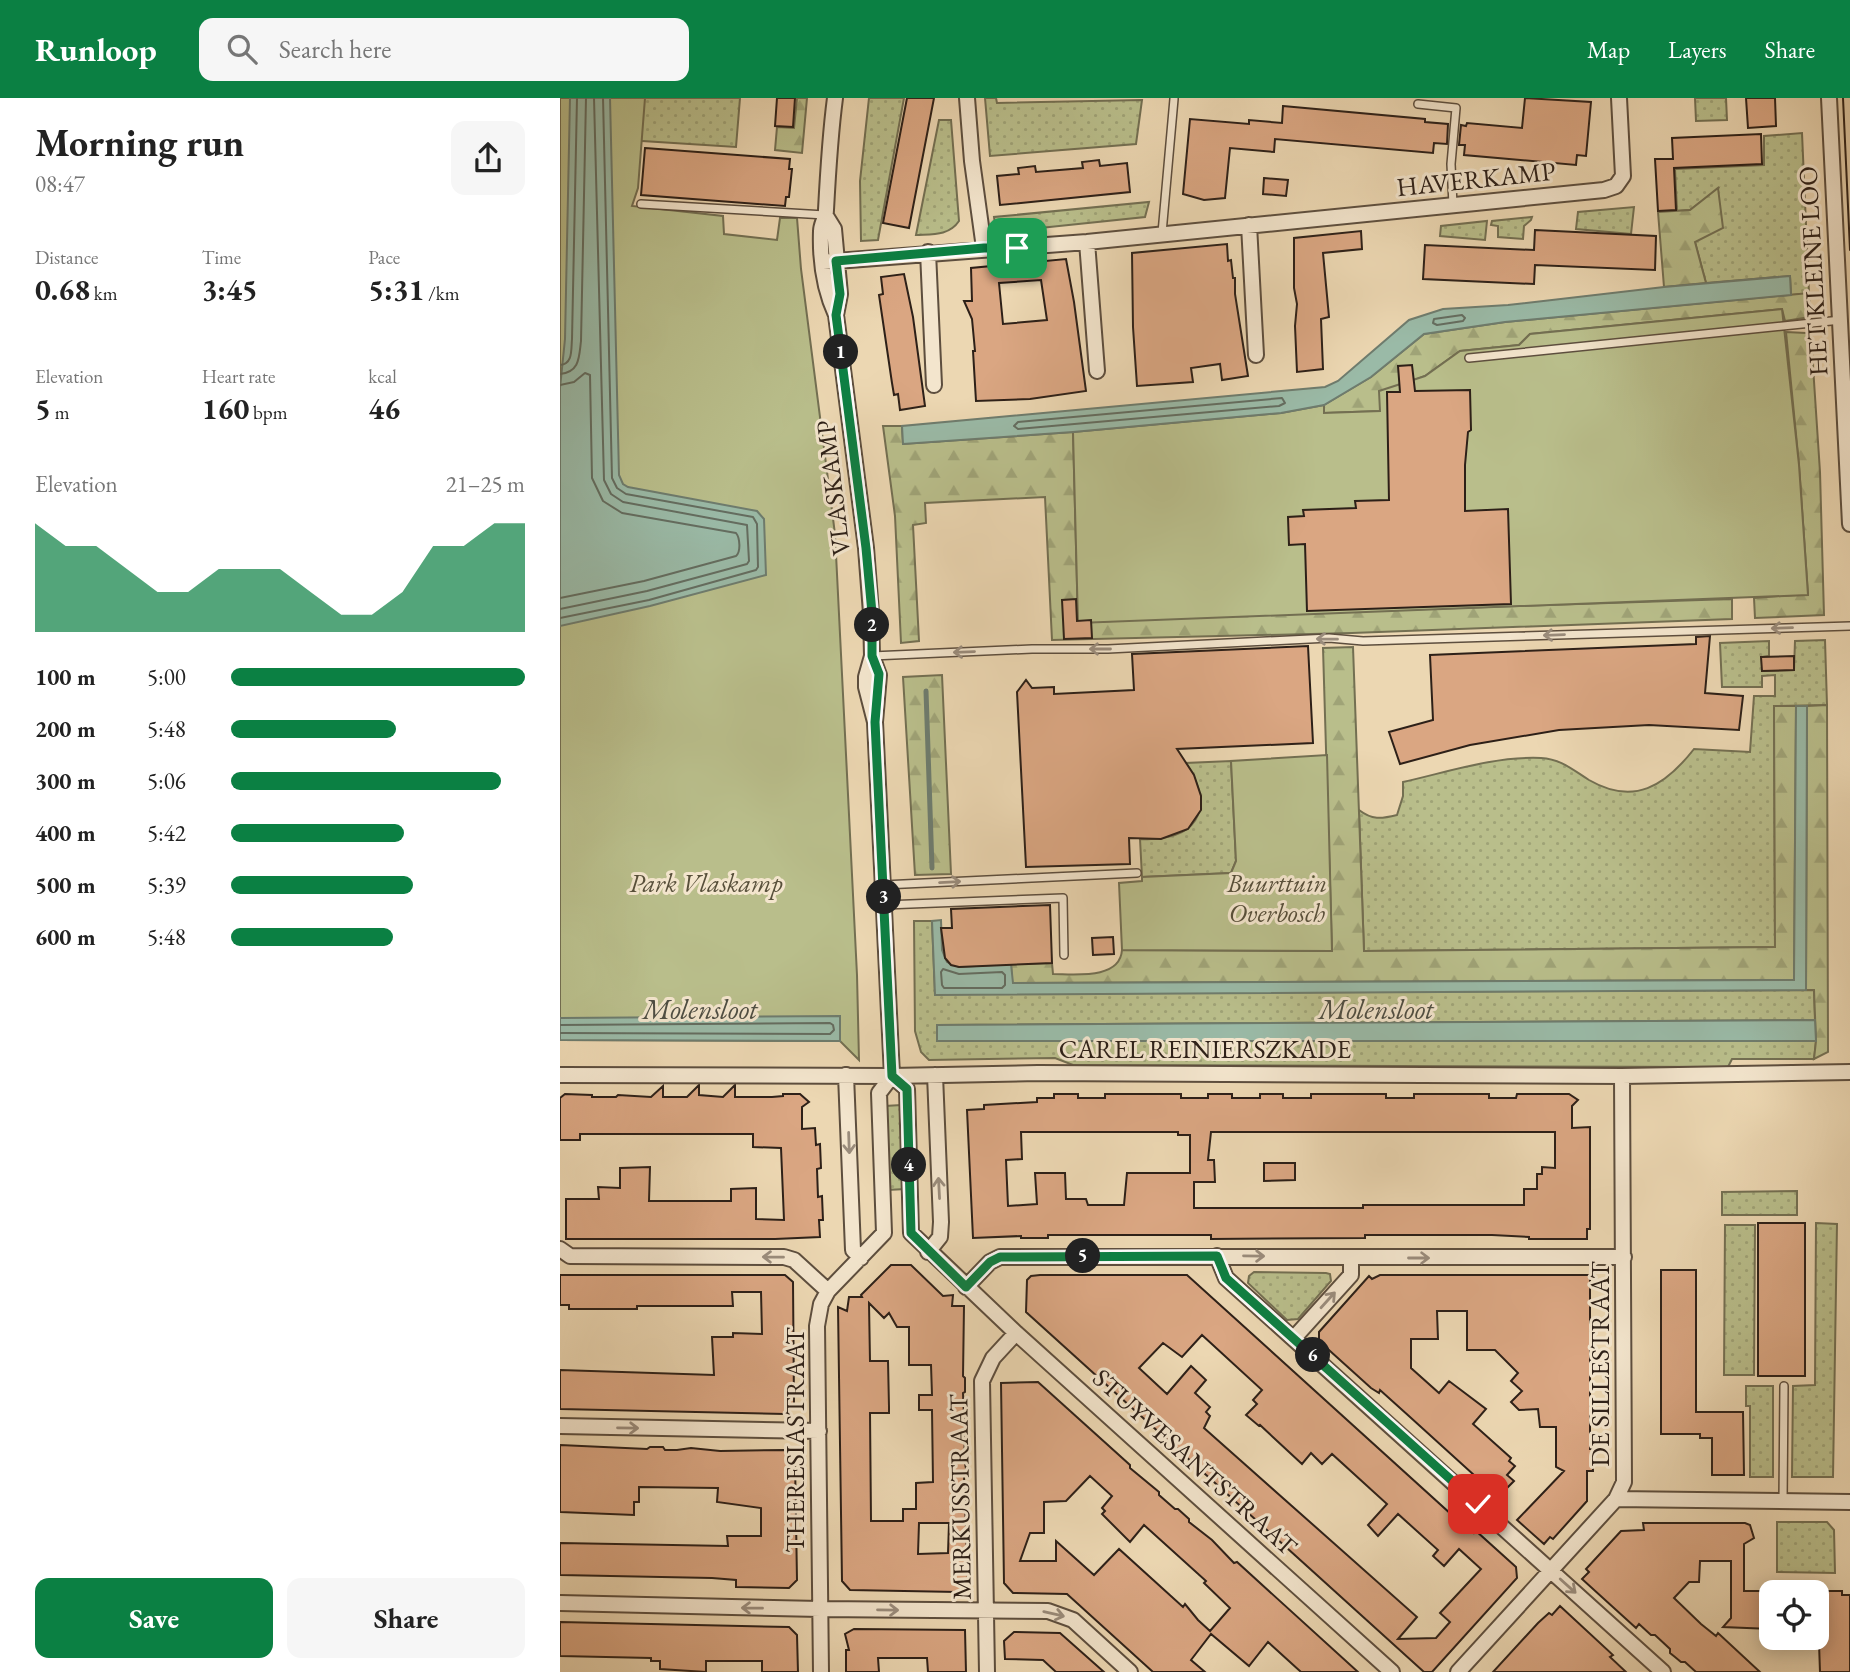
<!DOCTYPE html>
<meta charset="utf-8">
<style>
:root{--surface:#fff;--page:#f6f6f6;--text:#222;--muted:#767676;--accent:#0b8043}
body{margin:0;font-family:"EB Garamond",serif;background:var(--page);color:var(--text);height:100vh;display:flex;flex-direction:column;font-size:26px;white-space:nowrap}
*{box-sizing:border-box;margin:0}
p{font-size:23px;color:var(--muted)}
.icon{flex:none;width:38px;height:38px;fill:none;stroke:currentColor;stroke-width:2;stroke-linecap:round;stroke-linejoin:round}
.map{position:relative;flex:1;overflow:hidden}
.panel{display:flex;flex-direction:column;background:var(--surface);width:560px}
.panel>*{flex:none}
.buttons{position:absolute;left:1199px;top:1482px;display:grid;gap:14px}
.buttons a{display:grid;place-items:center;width:70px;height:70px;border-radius:14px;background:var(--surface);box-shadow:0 4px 18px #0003;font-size:35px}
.pin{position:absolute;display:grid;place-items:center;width:60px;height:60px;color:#fff;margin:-30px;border-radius:14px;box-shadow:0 4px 10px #0006}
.km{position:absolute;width:35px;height:35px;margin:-18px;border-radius:50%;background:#222;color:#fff;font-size:19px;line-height:35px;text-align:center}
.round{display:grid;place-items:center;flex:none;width:74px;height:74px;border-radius:14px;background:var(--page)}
.headline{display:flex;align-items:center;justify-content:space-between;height:119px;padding:0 35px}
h1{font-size:38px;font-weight:700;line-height:52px}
.metrics{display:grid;grid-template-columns:repeat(3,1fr);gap:10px;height:119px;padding:7px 35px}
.metrics div{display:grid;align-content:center}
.metrics b{font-size:30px;font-weight:700}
.metrics small{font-size:19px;font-weight:400}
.metrics p{font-size:19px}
.chart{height:196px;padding:14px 35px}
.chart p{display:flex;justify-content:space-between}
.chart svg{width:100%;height:126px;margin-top:7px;fill:var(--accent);opacity:.7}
.cta{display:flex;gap:14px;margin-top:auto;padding:14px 35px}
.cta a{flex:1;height:80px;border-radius:14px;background:var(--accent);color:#fff;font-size:28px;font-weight:700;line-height:80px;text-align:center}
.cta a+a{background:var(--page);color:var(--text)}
ul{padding:0 35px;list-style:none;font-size:23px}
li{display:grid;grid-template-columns:112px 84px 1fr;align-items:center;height:52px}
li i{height:18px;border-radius:9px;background:var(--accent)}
header{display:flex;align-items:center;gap:42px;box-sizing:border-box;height:98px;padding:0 35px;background:var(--accent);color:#fff}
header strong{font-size:33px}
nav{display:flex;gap:38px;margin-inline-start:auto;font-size:24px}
.search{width:490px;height:63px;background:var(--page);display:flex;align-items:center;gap:18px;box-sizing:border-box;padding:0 24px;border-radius:14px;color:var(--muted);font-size:26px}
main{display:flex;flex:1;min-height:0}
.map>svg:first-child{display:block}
</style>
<header>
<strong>Runloop</strong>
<div class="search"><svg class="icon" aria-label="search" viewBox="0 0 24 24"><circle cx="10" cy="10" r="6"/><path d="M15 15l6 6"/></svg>Search here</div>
<nav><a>Map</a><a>Layers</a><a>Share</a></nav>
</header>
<main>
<section class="panel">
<div class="headline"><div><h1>Morning run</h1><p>08:47</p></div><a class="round"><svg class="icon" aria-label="share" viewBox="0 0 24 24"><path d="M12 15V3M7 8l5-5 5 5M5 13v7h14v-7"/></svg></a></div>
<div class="metrics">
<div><p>Distance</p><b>0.68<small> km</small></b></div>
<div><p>Time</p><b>3:45</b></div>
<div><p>Pace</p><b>5:31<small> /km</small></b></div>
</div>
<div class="metrics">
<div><p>Elevation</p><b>5<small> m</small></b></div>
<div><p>Heart rate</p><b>160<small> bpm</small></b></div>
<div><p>kcal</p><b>46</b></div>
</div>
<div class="chart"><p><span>Elevation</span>21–25 m</p>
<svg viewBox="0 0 160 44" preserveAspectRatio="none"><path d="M0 44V6L10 14L20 14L30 22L40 30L50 30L60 22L70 22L80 22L90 30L100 38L110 38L120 30L130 14L140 14L150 6L160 6V44z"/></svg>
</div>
<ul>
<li><b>100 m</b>5:00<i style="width:100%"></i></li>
<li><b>200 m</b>5:48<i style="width:56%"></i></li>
<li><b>300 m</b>5:06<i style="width:92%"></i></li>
<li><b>400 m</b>5:42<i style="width:59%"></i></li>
<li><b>500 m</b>5:39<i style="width:62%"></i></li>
<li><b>600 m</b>5:48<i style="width:55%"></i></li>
</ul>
<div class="cta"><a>Save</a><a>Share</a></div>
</section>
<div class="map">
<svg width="1290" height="1574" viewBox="0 0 1290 1574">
<defs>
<pattern id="grass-dots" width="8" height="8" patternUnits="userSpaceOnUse" patternTransform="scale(1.75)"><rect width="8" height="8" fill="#b9be8b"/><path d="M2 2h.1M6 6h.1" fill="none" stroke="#9fa377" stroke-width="1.8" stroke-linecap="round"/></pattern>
<pattern id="forest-firs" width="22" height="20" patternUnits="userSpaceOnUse" patternTransform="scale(1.75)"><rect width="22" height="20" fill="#b9be8b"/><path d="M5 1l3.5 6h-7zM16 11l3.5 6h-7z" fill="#9fa377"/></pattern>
</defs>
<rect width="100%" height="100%" fill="#ecd7b2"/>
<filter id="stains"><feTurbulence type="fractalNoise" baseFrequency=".00286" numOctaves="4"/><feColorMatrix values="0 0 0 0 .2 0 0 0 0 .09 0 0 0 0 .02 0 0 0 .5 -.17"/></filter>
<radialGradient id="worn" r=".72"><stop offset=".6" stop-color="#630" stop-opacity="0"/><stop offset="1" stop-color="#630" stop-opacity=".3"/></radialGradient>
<path fill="url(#grass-dots)" stroke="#736f52" stroke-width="2" d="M70 0H180L176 49 67 42Z
M309 0H344L318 142 301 143 300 83Z
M425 0H436L437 5 582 2 576 46 430 58Z
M1135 0H1166L1167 22 1136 23Z
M379 22H391L399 123C389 138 372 136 356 137Z
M1242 35 1249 195 1231 197 1230 178 1146 185 1135 144 1158 91 1130 112 1117 113 1115 71 1204 67V38Z
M589 104 585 119 451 133 441 131 435 126 434 119Z
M1074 109 1071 136 1016 131 1018 114Z
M972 119 971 122 964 128 963 141 938 139V128L931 127 932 123Z
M927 123 925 142 880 138 881 128Z
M1265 542 1267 607 1214 608 1215 849 804 853 799 712C812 722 821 721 837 717L843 698V684C888 674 934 658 981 660 1001 661 1013 672 1029 682 1074 708 1105 688 1134 651L1190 654 1194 598H1215V577L1202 578V589H1162L1160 545 1209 543V558L1202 559V573L1234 572 1235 543Z
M671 663 676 763 671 775 582 779 580 741C635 744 657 713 626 665Z
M354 823H372L375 896 1254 892 1255 922 378 927 377 943H1256L1254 961H1172L1168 969 513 967 495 960 369 962 361 954 355 933Z
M341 1007 345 1091 328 1092 325 1008Z
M1237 1093V1117H1162V1094Z
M1256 1125 1277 1126 1273 1379H1232L1233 1288 1255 1287Z
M1165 1127H1195L1194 1277H1164Z
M694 1174 766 1175 770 1176 771 1183 738 1221 727 1222 688 1185 689 1178Z
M1186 1288H1213V1379H1190V1308H1186Z
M1217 1424H1267L1274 1432 1275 1475 1217 1474Z"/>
<path fill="url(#forest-firs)" stroke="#736f52" stroke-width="2" d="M237 0H247L242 55 215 52 217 29 234 30Z
M1158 90 1163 130 1135 144 1146 185 1104 189 1098 114 1130 112Z
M1249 195 1250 219 1225 223 1222 211 970 236 959 247 900 253 865 278 844 286 821 313 763 315 764 307 811 279 864 236 945 224Z
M1226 234 1246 235 1251 238 1260 374 1264 517 1195 520 1194 500 1248 496 1239 367Z
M323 328H342L343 346 513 334 518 525 623 519 1172 501V521L792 535 492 542 485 399 365 405 366 425 353 427 359 543 341 545 335 418Z
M793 549 804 853 1215 849 1214 608H1236L1234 882 452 885 451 866 492 865 493 876C514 876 560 882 562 852L772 853 763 550Z
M382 577 391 776 355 777 343 579Z
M1267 607 1268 954 1254 961 1256 943 1254 892H1246L1247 608Z"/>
<path fill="#b9be8b" stroke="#736f52" stroke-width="2" d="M0 0H85L78 90 72 108 163 118 164 136 217 142 220 120H237L241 171 275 436 297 877 299 962 280 943 0 942Z
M1222 211 1239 367 1248 497 518 525 513 334 721 315 764 307V315L820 313 819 293 865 278 900 253 959 247 970 236Z
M767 657 772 853 562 852 559 785 582 783V779L671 775 676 763 671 663Z"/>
<path fill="#9abaa7" stroke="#6e7c6e" stroke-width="2" d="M10 0H50L59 377 63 386 68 389 197 413 204 421 206 477 90 508 0 528V290L5 241Z
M1230 178 1231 197 945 224 864 236 811 279 764 307 721 315 513 334 343 346 342 328 765 289 778 283 849 222 883 211 948 207 1104 189Z
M1236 608H1247L1246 892 375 897 372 823 381 822 382 852 387 864 399 869 451 866 453 885 1234 882Z
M280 918V943L0 942V920Z
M1255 922 1256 943H377V927Z"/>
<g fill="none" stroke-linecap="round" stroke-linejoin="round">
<path stroke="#646d60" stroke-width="2" d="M902 217 905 220 903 223 877 227 873 225 874 221Z
M0 267C13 266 11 252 12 241L17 0
M0 276C20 274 19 259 21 243L26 0
M0 287 14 284 25 275 30 277 32 380 43 403 62 415 176 435C180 440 181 454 176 458L84 483 0 500
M722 300 725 305 719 308 458 331 454 328 458 324Z
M0 511 87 493 187 466 189 463 187 427 63 404 51 396 44 382 34 0
M0 520 89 502 196 472 198 469 197 426 193 419 66 396 57 390 52 380 43 0
M383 871 399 876 442 874 445 877V887L442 890H384L382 887 381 874Z
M0 927 270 925 273 927 274 932 270 936 0 935"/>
<path stroke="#6e7c6e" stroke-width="5" d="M366 593 372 770"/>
</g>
<path fill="#daa682" stroke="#2d2018" stroke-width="2" fill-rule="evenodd" d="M217 0H235L233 29 215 28Z
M347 0H374L349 130 323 125Z
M965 0 1031 4 1026 58 1017 57 1016 67 904 57 905 47H899L901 27 906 28 907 25 962 30Z
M1186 0H1215L1216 28 1188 30Z
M723 8 865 21V24L888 26 887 46 874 45 873 55 715 41 714 54 670 50 665 100 644 102 623 96 630 21 689 26V22L722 25Z
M1201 36 1202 66 1114 70 1116 112 1098 113 1095 61H1113L1112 40Z
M85 50 230 61 229 71H232L229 99H226L225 108 81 97Z
M539 62 540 68 567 65 570 94 440 107 437 78 459 76 458 70 475 68 476 74 523 70 522 64Z
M704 80 728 82 726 98 703 96Z
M975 132 1096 138 1095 172 975 167 974 186 863 181 865 147 974 152Z
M801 133 802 151 763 155 769 219 761 221 763 271 737 274 735 228 737 206 734 190V140Z
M667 146 668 163 671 162 673 180H675V196L688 278 662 282 660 266 631 270 633 284 577 288 573 229 572 155Z
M506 161 514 204 526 293 470 301 416 303 413 253H415L412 221 404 203H412L411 170ZM481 182 487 222 443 226 439 185Z
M344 176 353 219 365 308 340 312 338 296 334 297 332 285 319 197 323 196 321 179Z
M852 267 855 293 910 292 911 332 908 334 905 367V413L948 411 951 506 747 513 745 446 729 447 728 419 744 418 743 412 796 410 795 403 829 402 827 294H840L838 268Z
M516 501 517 523 531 522 532 540 504 541 502 502Z
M1150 538 1145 595 1183 598 1179 632 1089 627 999 632 910 647 840 666 829 634 873 622 870 557 1136 546V539Z
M748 548 753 645 617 651 634 677 641 698V712L628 731 601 741 569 740 570 766 466 769 457 594 466 582 472 590 494 589V596L574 592 572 556Z
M1234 558V572L1202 573 1201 559Z
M490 807 492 865 399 869 391 867 385 860 381 830H392L391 811Z
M553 839 554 856 533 857 532 840Z
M139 987V997L163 999 175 987V999H212L223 998V996H240L249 1004 242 1009V1031L255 1030 256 1047 260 1046 261 1070 257 1071 258 1099 262 1098 263 1122H259L260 1139 215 1141H6V1101H39L38 1089 60 1090V1070L90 1069 89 1103H171V1091L196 1090V1121L224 1122 221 1050 193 1049V1036H20V1042H0V1000L5 996 32 997V999H56L58 997 91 999 103 988V999H127Z
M494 996H518V1000H545V996H621V1000H648V996H672V1000H700V996H723V1000H751V996H826V1000H854V996H929V1000H956L957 996H1009L1018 1002 1012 1008V1030L1030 1029V1131H1027V1141H969V1139L932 1137H805V1140L651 1141V1137H488V1140H461V1138L413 1140 407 1012 424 1011V1007L477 1004V1000H494ZM461 1034H618V1037H630V1075H567L564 1107H528L526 1101H506L505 1075H475L477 1106 448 1108 446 1062 462 1061ZM651 1034H995V1070L982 1069V1076H977V1091H964V1107H803V1110H634V1084H655L654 1062H648Z
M704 1065H735V1082L704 1083Z
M1198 1125H1245V1278H1198Z
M331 1167H351L383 1198 393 1197 392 1208H404L403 1278 405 1280V1294L403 1295 404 1319 406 1321 404 1360 407 1376 404 1378 408 1484 398 1494 290 1492 282 1483 278 1209 287 1213 289 1199H302L301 1197ZM309 1205 324 1220 329 1215 337 1229H349V1267H371L372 1297H359V1312H372L373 1384 356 1385V1411H343V1423H311L310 1315H329V1309L328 1263H310ZM359 1425H389L388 1455 358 1456Z
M1101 1172H1136V1314H1183L1184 1377H1152V1340H1140V1336H1101Z
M0 1177H225L233 1184 234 1307 225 1316 0 1311V1272L154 1277 152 1239H173V1235L202 1236 201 1194H172L173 1208H77V1211H9V1207H0Z
M480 1177H627L902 1426 905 1423 914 1435 916 1433 956 1469 957 1480 872 1574H864L466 1214 467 1182 471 1178ZM642 1237 702 1292 693 1302 697 1306 686 1317 699 1328 700 1327 742 1366 751 1355 762 1366 772 1356 827 1406 808 1427 818 1438 838 1416 878 1452 873 1458 884 1468 899 1451 921 1471 880 1515 890 1524 876 1540 838 1541 857 1519 644 1330 650 1318 646 1314 650 1309 635 1295 646 1282 631 1268 607 1296 579 1270 603 1245 622 1259Z
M820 1177H1030V1351H1032L1033 1373H1027V1403L993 1441 990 1439 984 1446 957 1422 1004 1373 996 1369V1329H980L978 1311 959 1312 951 1304 962 1293 951 1283 958 1275 935 1252H907V1213H877L878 1241H851V1270L879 1295 889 1283 926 1311 913 1326 951 1360 949 1363 955 1368 947 1377 954 1383 936 1401 923 1389 925 1387 850 1319 820 1292 819 1295 811 1290 759 1243V1234L809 1178 812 1181Z
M478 1284 570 1367V1370L599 1394V1397L615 1411H618L629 1421V1424L652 1442 674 1465 677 1464 798 1574H741L708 1544 689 1568 651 1536 631 1562 645 1574H593L507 1496 453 1495 444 1485 441 1285ZM530 1378 552 1398 542 1410 545 1413 542 1416 570 1444 584 1427 646 1483 644 1485 670 1510 650 1533 638 1522 625 1506 623 1509 559 1451 534 1477 496 1443V1463H460L470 1435H484V1404L506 1403Z
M0 1347 87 1351 90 1349H103L105 1352H117L131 1350 160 1353 225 1352 235 1362 237 1482 229 1490 176 1489V1482L152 1480 0 1477V1445L168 1448 167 1438H201V1410L157 1404 158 1390 79 1389V1404H74V1417L0 1414Z
M1083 1425H1185L1190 1427 1194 1440 1184 1446V1493H1211V1531L1163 1529 1171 1520V1463H1140L1139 1484H1129L1114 1500 1141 1526 1156 1538 1158 1535 1200 1574H1136L1125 1564H1121L1115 1559 1110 1555V1551L1095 1537H1091L1079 1526 1076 1530 1022 1481 1029 1474 1026 1471 1061 1433 1084 1432Z
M1256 1493H1282V1497H1290V1574H1260L1259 1545H1256Z
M1000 1508 1053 1557 1050 1559 1066 1574H933L978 1525 989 1515 992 1517Z
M0 1524 229 1529 237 1537 238 1574H202V1563H146V1574L100 1571V1563H91V1560L0 1558Z
M294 1531 405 1532 406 1574H368L367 1560H318L319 1574H286V1552H289L285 1536Z
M454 1534 500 1535 544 1574H496L483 1562 445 1561 444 1543Z"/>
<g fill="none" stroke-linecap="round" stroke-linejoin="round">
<g stroke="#5d4e3e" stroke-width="10">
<path id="service" d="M858 6 896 10 891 66 893 107
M81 106 265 117
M602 135 614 1
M909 260 1281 222
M312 558 472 551H548L769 540 803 543 1290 528
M323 787 577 775
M325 807 503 800 504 857
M1223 1403 1224 1288"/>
</g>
<g stroke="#5d4e3e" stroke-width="18">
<path id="minor" d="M275 0C270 38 268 74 266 112 266 120 261 126 261 133 260 161 264 191 276 217L306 450 311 515 312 558 306 579V589L315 624
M407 0 412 63 424 150
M1269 0 1290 426
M266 118 274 131 280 196 276 217
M689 127 696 257
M527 144 537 273
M368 154 374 287
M263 164 527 144 1044 92 1056 88 1063 78 1059 0
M312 558 319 577 315 624 332 978
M0 977 332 978 478 975 1062 978 1290 974
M286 977 293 1152 301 1160
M332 978 347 991 351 1135 456 1235 832 1574
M324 1135 319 995 332 978
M0 1151 10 1158 224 1159 234 1162 268 1193
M368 1154 380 1139 381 1124 375 977
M657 1158 666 1180 1103 1574
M406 1189 430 1164 440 1159H1064
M734 1240 791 1177V1160
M0 1328 259 1333
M1056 1401 1290 1404
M0 1505 260 1511 488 1513 513 1522 570 1574
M261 1574 257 1228 261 1206 268 1193 324 1135
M427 1574 422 1283 433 1260 456 1235
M898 1574 1056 1401 1064 1384 1062 978"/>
</g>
<use href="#service" stroke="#f3e5cd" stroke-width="7"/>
<use href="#minor" stroke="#f3e5cd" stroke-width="14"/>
<path stroke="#2d2018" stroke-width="2" d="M1283 0 1290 152"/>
</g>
<defs><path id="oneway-shaft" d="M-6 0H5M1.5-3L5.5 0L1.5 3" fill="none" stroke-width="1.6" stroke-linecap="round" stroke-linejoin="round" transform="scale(1.75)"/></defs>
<g stroke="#9a8c7c">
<use href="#oneway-shaft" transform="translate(1222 530) rotate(178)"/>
<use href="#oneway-shaft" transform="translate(994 537) rotate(178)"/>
<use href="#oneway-shaft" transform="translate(767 541) rotate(-179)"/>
<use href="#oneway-shaft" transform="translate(540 551) rotate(180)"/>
<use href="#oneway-shaft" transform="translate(404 554) rotate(178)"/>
<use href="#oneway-shaft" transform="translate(390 784) rotate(-3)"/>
<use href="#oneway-shaft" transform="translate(289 1045) rotate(88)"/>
<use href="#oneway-shaft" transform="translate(379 1090) rotate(-93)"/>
<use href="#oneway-shaft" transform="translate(694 1158) rotate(1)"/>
<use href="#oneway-shaft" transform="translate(213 1159) rotate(-179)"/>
<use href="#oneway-shaft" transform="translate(859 1160)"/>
<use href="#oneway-shaft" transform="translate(768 1202) rotate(-48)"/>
<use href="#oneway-shaft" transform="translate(68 1330) rotate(1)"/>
<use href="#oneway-shaft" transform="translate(1008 1488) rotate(42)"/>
<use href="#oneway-shaft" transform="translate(192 1510) rotate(-179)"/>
<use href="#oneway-shaft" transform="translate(328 1512) rotate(1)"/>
<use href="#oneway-shaft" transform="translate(494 1516) rotate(13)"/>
</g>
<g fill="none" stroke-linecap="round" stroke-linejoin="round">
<g stroke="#fff" stroke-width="14">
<path id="route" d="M457 150H424L276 163 280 196 276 217 306 450 312 515V558L319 576 315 624 332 978 347 991 351 1135 406 1189 430 1164 440 1159 657 1158 666 1180 918 1406"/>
</g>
<use href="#route" stroke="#0b8043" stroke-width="9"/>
</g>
<g text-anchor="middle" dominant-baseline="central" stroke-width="6" stroke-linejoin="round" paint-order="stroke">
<g font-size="26" fill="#2d2018" stroke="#f3e5cd">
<text transform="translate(916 81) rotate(-6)">HAVERKAMP</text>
<text transform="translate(1253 173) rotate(-93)">HET KLEINE LOO</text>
<text transform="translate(273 390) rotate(-97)">VLASKAMP</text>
<text x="645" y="951">CAREL REINIERSZKADE</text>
<text transform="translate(1040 1266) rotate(-90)">DE SILLESTRAAT</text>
<text transform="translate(235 1342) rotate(-90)">THERESIASTRAAT</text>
<text transform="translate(635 1364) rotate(42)">STUYVESANTSTRAAT</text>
<text transform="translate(400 1399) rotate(-91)">MERKUSSTRAAT</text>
</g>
<g font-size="26" font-style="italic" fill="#574f3a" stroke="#f3e5cd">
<text x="146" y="785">Park Vlaskamp</text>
<text x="717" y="785">Buurttuin<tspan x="717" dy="30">Overbosch</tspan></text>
</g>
<g font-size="28" font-style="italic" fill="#4e4e43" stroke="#f3e5cd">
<text x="140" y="911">Molensloot</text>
<text x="816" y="911">Molensloot</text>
</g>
</g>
<rect width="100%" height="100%" filter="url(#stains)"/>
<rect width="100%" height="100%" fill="url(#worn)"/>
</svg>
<div class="buttons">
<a><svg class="icon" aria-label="locate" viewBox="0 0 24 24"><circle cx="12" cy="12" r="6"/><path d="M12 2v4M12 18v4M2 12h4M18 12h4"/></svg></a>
</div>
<div class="pin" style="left:457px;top:150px;background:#1e9e55"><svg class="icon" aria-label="arrive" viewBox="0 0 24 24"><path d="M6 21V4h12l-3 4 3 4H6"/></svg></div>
<div class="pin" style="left:918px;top:1406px;background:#d93025"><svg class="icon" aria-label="check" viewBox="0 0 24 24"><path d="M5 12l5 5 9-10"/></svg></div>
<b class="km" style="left:281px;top:254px">1</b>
<b class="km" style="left:312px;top:527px">2</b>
<b class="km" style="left:324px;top:799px">3</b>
<b class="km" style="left:349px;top:1067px">4</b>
<b class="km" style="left:523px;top:1158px">5</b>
<b class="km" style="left:753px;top:1257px">6</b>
</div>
</main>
